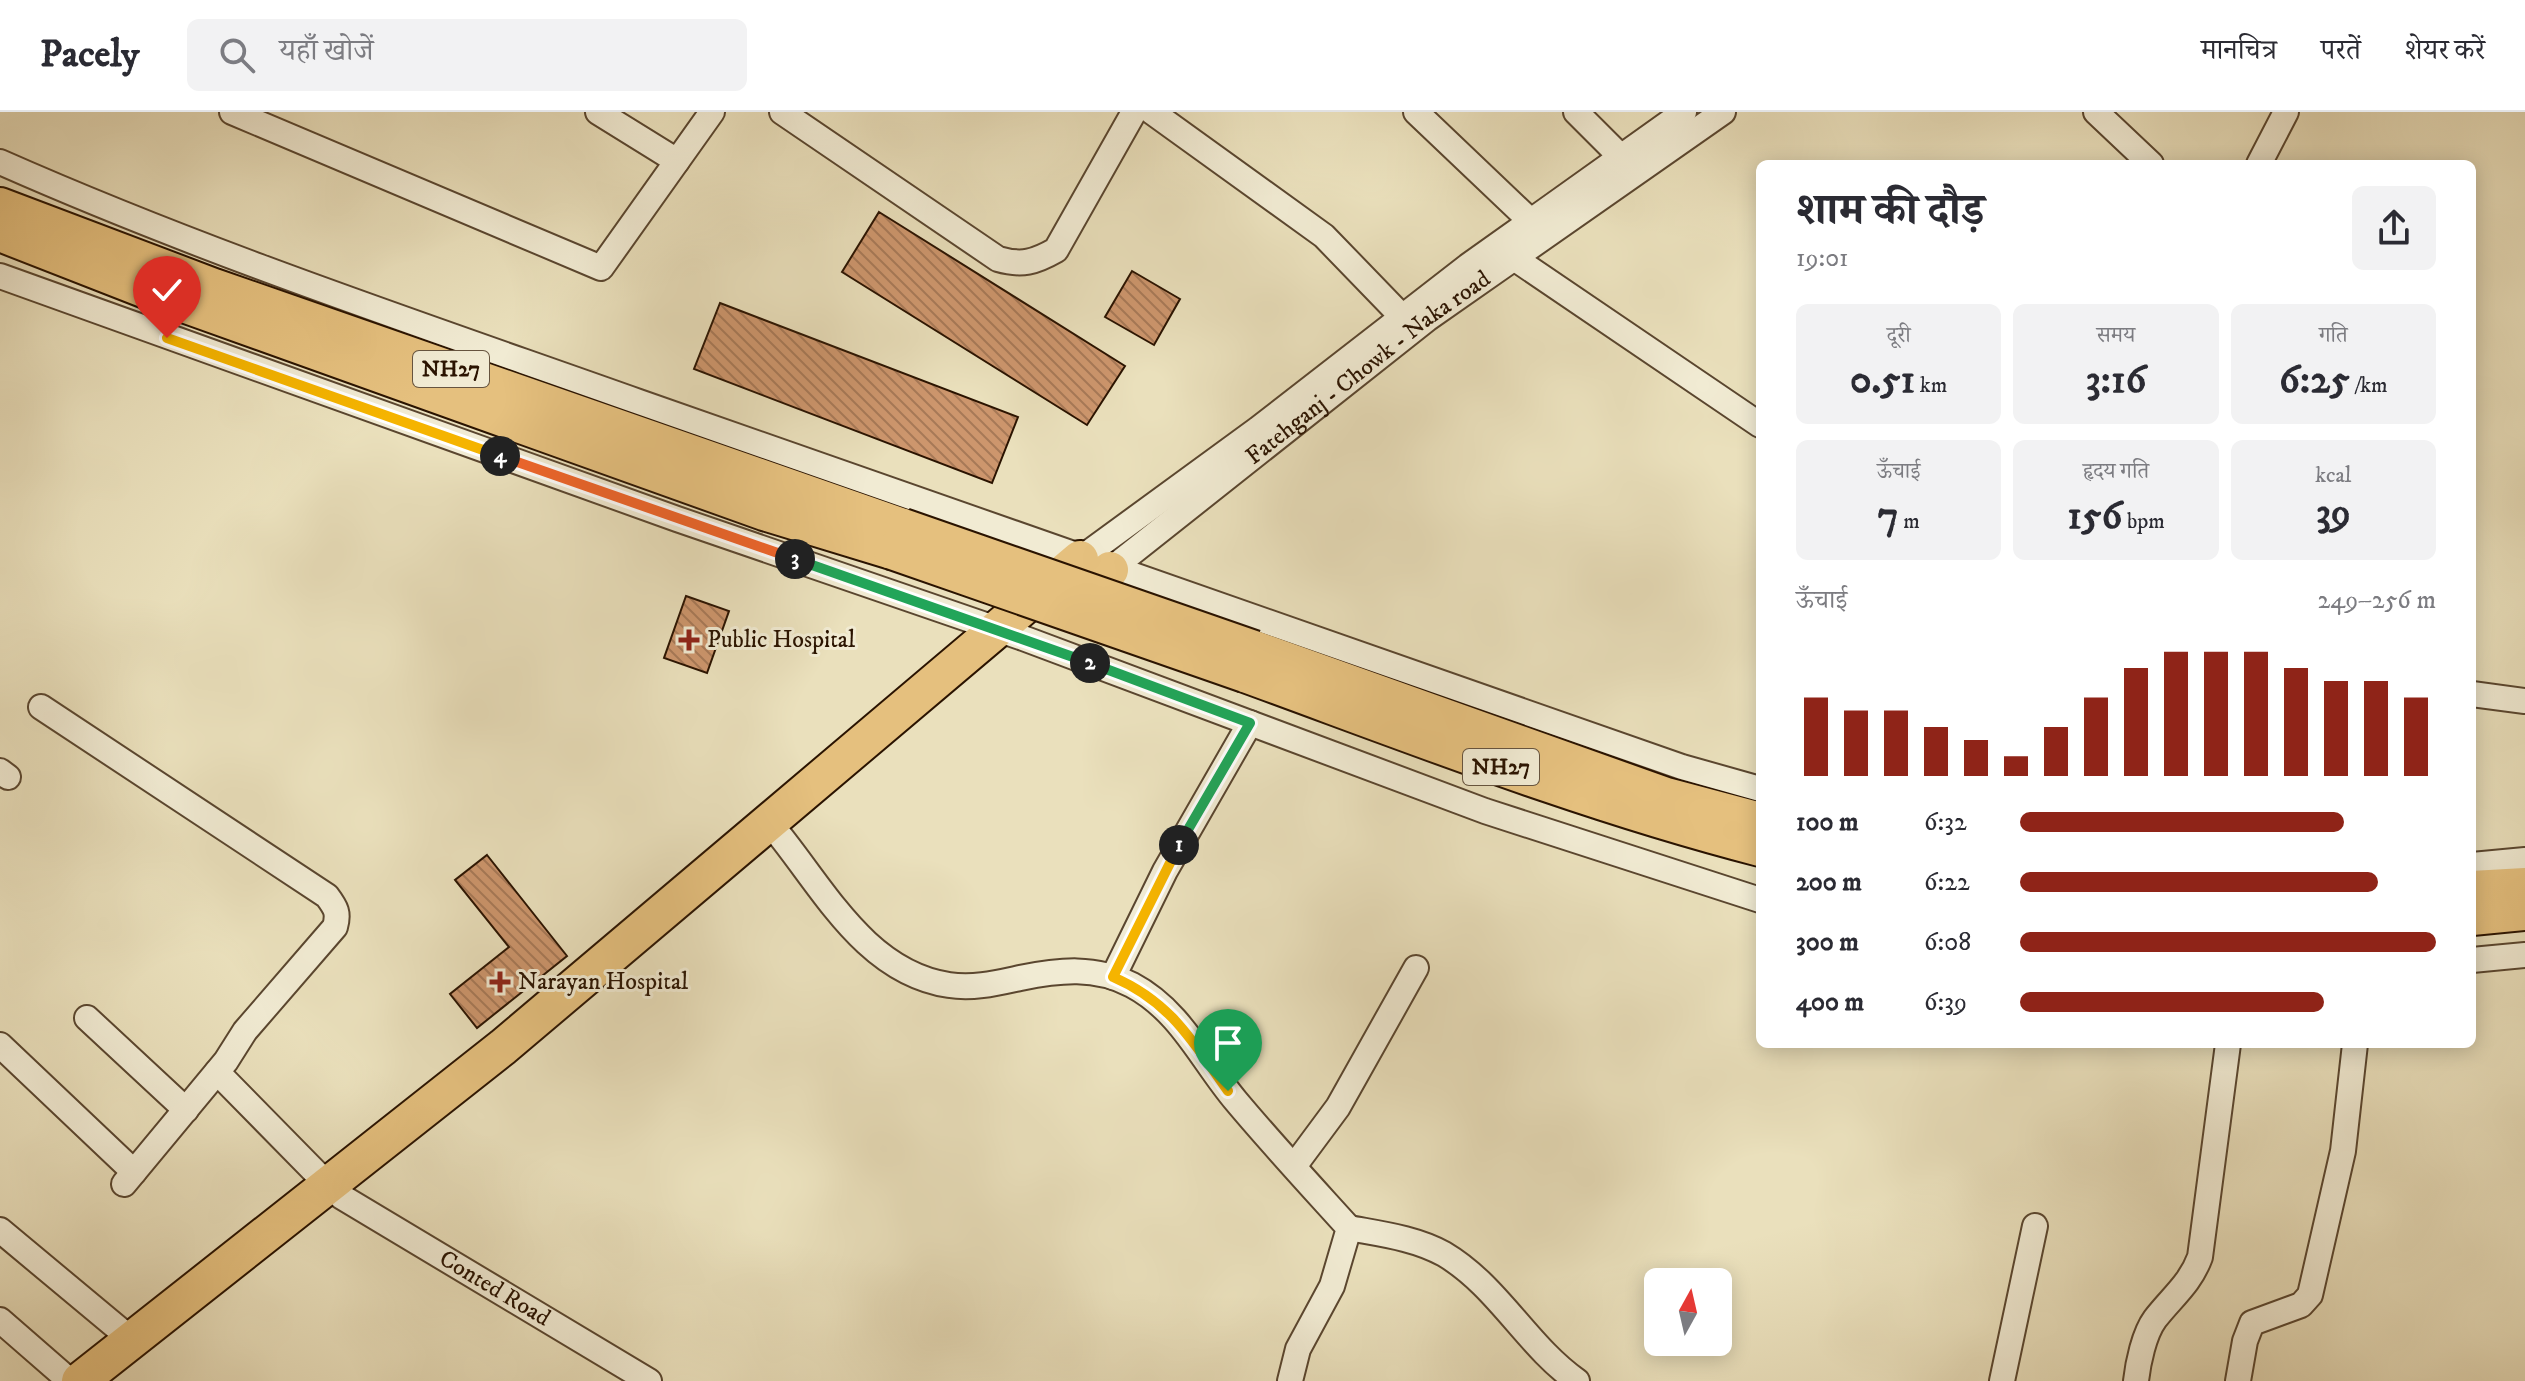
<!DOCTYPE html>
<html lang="hi">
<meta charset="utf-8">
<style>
:root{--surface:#fff;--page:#f2f2f3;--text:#2b2b33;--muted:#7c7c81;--line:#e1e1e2;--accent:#8f2418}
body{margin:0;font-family:"IM FELL DW Pica","Noto Serif Devanagari",serif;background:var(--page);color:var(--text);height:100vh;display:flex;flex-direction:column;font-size:30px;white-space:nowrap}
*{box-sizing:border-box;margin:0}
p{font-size:26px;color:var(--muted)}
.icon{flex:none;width:44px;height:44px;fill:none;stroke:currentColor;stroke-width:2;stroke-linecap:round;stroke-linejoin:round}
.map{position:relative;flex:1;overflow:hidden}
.sheet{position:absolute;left:1756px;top:48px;width:720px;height:888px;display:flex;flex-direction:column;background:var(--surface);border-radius:12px;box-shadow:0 4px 20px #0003}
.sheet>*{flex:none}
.needle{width:52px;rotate:8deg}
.controls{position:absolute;left:1644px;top:1156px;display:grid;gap:16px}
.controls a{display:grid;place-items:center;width:88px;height:88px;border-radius:12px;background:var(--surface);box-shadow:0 4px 20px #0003;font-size:40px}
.pin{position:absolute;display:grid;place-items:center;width:68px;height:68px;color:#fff;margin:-82px -34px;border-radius:50% 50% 50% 0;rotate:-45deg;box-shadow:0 0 8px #0007}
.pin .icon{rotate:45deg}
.km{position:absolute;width:40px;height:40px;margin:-20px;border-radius:50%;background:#222;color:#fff;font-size:22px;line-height:40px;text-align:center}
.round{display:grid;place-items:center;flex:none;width:84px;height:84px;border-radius:12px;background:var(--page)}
.overview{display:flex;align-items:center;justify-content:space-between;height:136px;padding:0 40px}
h1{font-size:44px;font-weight:700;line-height:60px}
.figures{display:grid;grid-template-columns:repeat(3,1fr);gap:12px;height:136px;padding:8px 40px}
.figures div{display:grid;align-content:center;border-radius:12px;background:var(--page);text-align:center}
.figures b{font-size:40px;font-weight:700}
.figures small{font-size:22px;font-weight:400}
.figures p{font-size:22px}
.chart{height:224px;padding:16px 40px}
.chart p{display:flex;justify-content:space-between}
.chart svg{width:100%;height:144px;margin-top:8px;stroke:var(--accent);stroke-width:6}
ul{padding:0 40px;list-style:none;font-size:26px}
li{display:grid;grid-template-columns:128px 96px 1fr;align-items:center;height:60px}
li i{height:20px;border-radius:10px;background:var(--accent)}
header{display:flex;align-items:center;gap:48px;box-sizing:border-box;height:112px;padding:0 40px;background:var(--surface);border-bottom:2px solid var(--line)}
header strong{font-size:38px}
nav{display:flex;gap:44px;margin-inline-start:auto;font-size:28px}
.search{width:560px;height:72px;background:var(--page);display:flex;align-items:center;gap:20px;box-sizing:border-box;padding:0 28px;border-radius:12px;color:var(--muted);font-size:30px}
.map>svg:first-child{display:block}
</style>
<header>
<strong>Pacely</strong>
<div class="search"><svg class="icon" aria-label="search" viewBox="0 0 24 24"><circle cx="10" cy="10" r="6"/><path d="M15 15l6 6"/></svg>यहाँ खोजें</div>
<nav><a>मानचित्र</a><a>परतें</a><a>शेयर करें</a></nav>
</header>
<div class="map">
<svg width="2525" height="1269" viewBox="0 0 2525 1269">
<defs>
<pattern id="building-back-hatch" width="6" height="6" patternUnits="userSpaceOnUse" patternTransform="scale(2)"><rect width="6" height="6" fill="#cd966d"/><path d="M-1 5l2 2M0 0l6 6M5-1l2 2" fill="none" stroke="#a77957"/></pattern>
</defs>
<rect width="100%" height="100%" fill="#eae0bc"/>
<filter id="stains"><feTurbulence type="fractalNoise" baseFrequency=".0025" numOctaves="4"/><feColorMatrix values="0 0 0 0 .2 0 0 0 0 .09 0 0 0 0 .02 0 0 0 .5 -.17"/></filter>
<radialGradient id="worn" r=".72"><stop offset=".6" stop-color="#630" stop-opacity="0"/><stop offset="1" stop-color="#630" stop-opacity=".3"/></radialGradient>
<path fill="url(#building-back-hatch)" stroke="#2a1300" stroke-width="2" d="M879 100 1125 254 1087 313 842 160Z
M1132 159 1180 187 1154 233 1105 205Z
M720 191 1018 305 992 371 694 257Z
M686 484 729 499 707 561 664 546Z
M487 743 567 844 477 916 450 882 509 835 455 768Z"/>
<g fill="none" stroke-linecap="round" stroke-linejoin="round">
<g stroke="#5a462f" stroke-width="28">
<g id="minor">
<path d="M232 0 601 156 712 0"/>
<path d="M598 0 677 49"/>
<path d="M782 0 998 147C1022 154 1035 150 1056 138L1134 0"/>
<path d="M1152 0 1324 124 1413 216"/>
<path d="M1416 0 1542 120"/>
<path d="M1576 0 1631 55"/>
<path d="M2096 0 2151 52"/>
<path d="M0 50C208 142 425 214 639 290 986 414 1334 535 1682 655L1760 677"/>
<path d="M2259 52 2286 0"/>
<path d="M1514 146 1760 313"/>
<path d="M0 164 677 407 1023 526 1485 699 1760 788"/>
<path d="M1080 447 1258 317 1468 154 1684 0"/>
<path id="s1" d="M1110 458 1427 207 1723 0"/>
<path d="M2472 582 2525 589"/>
<path d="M41 595 327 784C336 796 339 801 335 815L245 919 226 949 124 1072"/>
<path d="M0 659 8 665"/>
<path d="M781 725C827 783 869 861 949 873 973 877 997 871 1020 866 1060 858 1095 854 1132 873 1181 899 1202 949 1236 989 1272 1032 1311 1074 1349 1116L1332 1174 1298 1237 1290 1269"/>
<path d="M2472 753 2525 748"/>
<path d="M2472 848 2525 843"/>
<path d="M1113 865 1165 759 1250 611"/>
<path d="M87 906 186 998"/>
<path d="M0 933 134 1060"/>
<path d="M217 960 328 1073"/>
<path d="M1295 1053 1338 995 1416 856"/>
<path id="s2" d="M342 1085 649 1269"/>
<path d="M1349 1116C1381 1122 1415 1126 1444 1142 1498 1174 1527 1234 1577 1269"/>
<path d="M0 1118 132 1228"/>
<path d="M0 1208 70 1269"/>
<path d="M2002 1269 2035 1114"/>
<path d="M2136 1269C2138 1251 2144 1222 2155 1207 2172 1185 2190 1172 2200 1145L2228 932"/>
<path d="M2238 1269 2245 1229 2252 1211 2301 1193 2310 1183 2343 1039 2355 932"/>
</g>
</g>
<g stroke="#2a1300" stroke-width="40">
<path id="highway" d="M0 94 214 175 903 415
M0 121 164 185 764 400 892 439
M1063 494 1110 458
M1254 537 1666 684 1760 709
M1245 562C1415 624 1585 691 1760 736
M2472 777 2525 774
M2472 805 2525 800
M80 1269 503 935 1080 447"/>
</g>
<use href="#minor" stroke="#f1ebd3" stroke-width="24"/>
<use href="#highway" stroke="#e5c07e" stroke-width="36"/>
<g stroke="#2a1300" stroke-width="40" stroke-linecap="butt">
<path id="highway-bridge" d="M903 415 1254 537
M892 439 1245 562"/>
</g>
<use href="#highway-bridge" stroke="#e5c07e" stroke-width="36"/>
</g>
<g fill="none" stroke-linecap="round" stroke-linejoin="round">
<g stroke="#fff" stroke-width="16">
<path id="split-1" d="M1179 733 1113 865C1171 890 1193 930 1228 979"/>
</g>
<g stroke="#fff" stroke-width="16">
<path id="split-2" d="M1090 551 1250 611 1179 733"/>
</g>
<g stroke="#fff" stroke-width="16">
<path id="split-3" d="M795 447 1090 551"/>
</g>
<g stroke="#fff" stroke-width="16">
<path id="split-4" d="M500 344 795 447"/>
</g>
<g stroke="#fff" stroke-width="16">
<path id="split-5" d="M167 226 500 344"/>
</g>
<use href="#split-1" stroke="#f5b400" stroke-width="10"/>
<use href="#split-2" stroke="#22a559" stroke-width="10"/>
<use href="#split-3" stroke="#22a559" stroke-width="10"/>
<use href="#split-4" stroke="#f0652b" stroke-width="10"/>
<use href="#split-5" stroke="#f5b400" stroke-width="10"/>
</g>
<g fill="#8f2418" stroke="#f1ebd3" stroke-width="3">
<path d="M685 516h8v8h8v8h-8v8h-8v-8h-8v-8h8z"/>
<path d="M496 858h8v8h8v8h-8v8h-8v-8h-8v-8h8z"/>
</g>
<g text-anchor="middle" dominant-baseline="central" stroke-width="6" stroke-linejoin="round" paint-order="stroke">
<g fill="#f1ebd3" stroke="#66543f" stroke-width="2">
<rect x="413" y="239" width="76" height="36" rx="6"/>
<rect x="1463" y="637" width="76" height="36" rx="6"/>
</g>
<g font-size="22" font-weight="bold" fill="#2a1300">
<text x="451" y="257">NH27</text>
<text x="1501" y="655">NH27</text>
</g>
<g font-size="24" fill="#2a1300" stroke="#f1ebd3">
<text stroke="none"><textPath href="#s1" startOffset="328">Fatehganj - Chowk - Naka road</textPath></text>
<text stroke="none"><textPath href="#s2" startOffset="178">Conted Road</textPath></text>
</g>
<g font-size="24" fill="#2a1300" stroke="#f1ebd3" text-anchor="start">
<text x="707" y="528">Public Hospital</text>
<text x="518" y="870">Narayan Hospital</text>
</g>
</g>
<rect width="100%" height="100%" filter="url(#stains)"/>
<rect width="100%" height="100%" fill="url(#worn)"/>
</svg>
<div class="controls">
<a><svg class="needle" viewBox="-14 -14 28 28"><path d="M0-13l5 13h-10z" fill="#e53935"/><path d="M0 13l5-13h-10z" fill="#7c7c81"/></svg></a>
</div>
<div class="pin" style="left:1228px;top:979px;background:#1e9e55"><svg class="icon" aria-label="arrive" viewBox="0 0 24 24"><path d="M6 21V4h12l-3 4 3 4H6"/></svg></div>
<div class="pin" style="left:167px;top:226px;background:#d93025"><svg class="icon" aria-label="check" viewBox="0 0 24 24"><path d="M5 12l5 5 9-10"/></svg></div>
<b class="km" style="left:1179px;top:733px">1</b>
<b class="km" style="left:1090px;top:551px">2</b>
<b class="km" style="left:795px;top:447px">3</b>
<b class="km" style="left:500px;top:344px">4</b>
<section class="sheet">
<div class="overview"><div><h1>शाम की दौड़</h1><p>19:01</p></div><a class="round"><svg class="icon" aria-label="share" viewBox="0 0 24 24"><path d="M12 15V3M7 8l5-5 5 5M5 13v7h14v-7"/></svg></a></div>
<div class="figures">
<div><p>दूरी</p><b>0.51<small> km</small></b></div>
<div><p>समय</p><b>3:16</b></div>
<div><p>गति</p><b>6:25<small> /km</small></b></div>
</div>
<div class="figures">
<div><p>ऊँचाई</p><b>7<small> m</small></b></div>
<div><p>हृदय गति</p><b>156<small> bpm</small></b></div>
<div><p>kcal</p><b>39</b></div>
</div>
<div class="chart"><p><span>ऊँचाई</span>249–256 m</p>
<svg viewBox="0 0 160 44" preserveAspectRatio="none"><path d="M5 44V20M15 44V24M25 44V24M35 44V29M45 44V33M55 44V38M65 44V29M75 44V20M85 44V11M95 44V6M105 44V6M115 44V6M125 44V11M135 44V15M145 44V15M155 44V20"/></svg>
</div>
<ul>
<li><b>100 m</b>6:32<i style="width:78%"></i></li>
<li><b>200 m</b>6:22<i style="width:86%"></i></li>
<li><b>300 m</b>6:08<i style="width:100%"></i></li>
<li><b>400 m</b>6:39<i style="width:73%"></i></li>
</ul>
</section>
</div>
